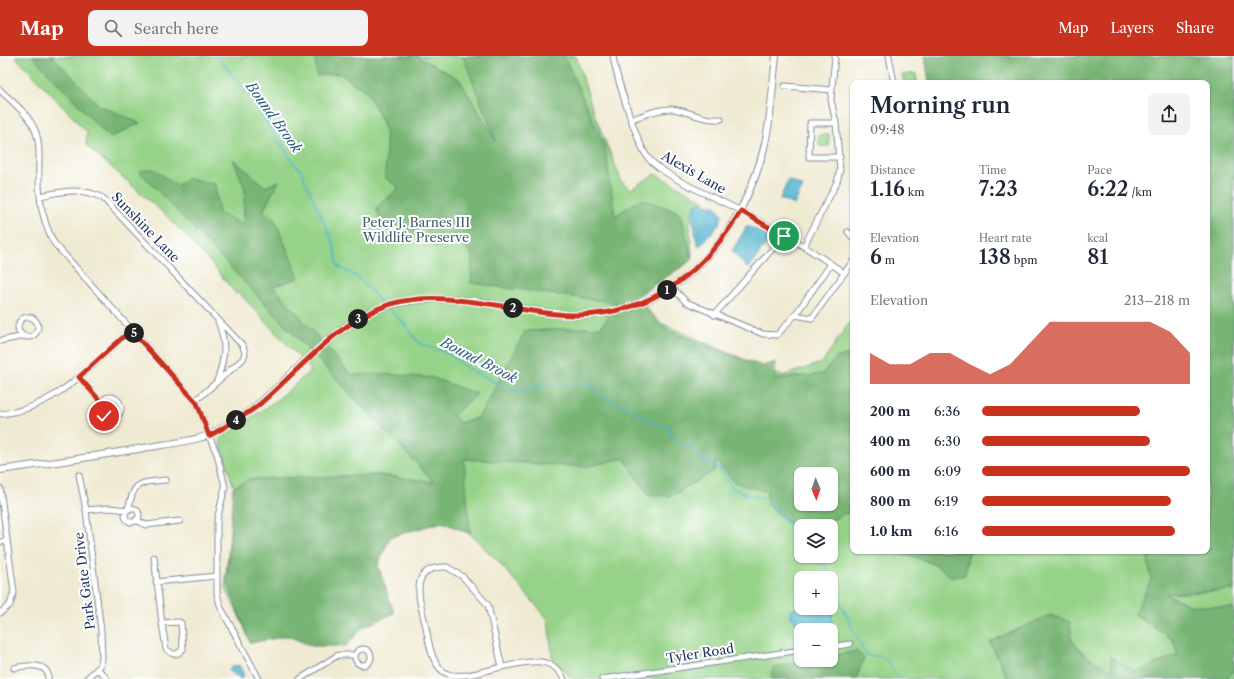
<!DOCTYPE html>
<meta charset="utf-8">
<style>
:root{--surface:#fff;--page:#f2f2f3;--text:#1f2937;--muted:#747a83;--accent:#c8321e}
body{margin:0;font-family:"Libre Caslon Text",serif;background:var(--page);color:var(--text);height:100vh;display:flex;flex-direction:column;font-size:15px;white-space:nowrap}
*{box-sizing:border-box;margin:0}
p{font-size:13px;color:var(--muted)}
.icon{flex:none;width:22px;height:22px;fill:none;stroke:currentColor;stroke-width:2;stroke-linecap:round;stroke-linejoin:round}
.map{position:relative;flex:1;overflow:hidden}
.side{position:absolute;left:850px;top:24px;width:360px;height:474px;display:flex;flex-direction:column;background:var(--surface);border-radius:8px;box-shadow:0 1px 3px #0004}
.side>*{flex:none}
.needle{width:26px;rotate:178deg}
.tools{position:absolute;left:794px;top:411px;display:grid;gap:8px}
.tools a{display:grid;place-items:center;width:44px;height:44px;border-radius:8px;background:var(--surface);box-shadow:0 1px 3px #0004;font-size:20px}
.pin{position:absolute;display:grid;place-items:center;width:34px;height:34px;color:#fff;margin:-17px;border:2px solid #fff;border-radius:50%;box-shadow:0 1px 4px #0007}
.km{position:absolute;width:20px;height:20px;margin:-10px;border-radius:50%;background:#222;color:#fff;font-size:11px;line-height:20px;text-align:center}
.round{display:grid;place-items:center;flex:none;width:42px;height:42px;border-radius:8px;background:var(--page)}
.headline{display:flex;align-items:center;justify-content:space-between;height:68px;padding:0 20px}
h1{font-size:22px;font-weight:600;line-height:30px}
.stats{display:grid;grid-template-columns:repeat(3,1fr);gap:6px;height:68px;padding:4px 20px}
.stats div{display:grid;align-content:center}
.stats b{font-size:20px;font-weight:600}
.stats small{font-size:11px;font-weight:400}
.stats p{font-size:11px}
.chart{height:112px;padding:8px 20px}
.chart p{display:flex;justify-content:space-between}
.chart svg{width:100%;height:72px;margin-top:4px;fill:var(--accent);opacity:.7}
ul{padding:0 20px;list-style:none;font-size:13px}
li{display:grid;grid-template-columns:64px 48px 1fr;align-items:center;height:30px}
li i{height:10px;border-radius:5px;background:var(--accent)}
header{display:flex;align-items:center;gap:24px;box-sizing:border-box;height:56px;padding:0 20px;background:var(--accent);color:#fff}
header strong{font-size:19px}
nav{display:flex;gap:22px;margin-inline-start:auto;font-size:14px}
.search{width:280px;height:36px;background:var(--page);display:flex;align-items:center;gap:10px;box-sizing:border-box;padding:0 14px;border-radius:8px;color:var(--muted);font-size:15px}
.map>svg:first-child{display:block}
</style>
<header>
<strong>Map</strong>
<div class="search"><svg class="icon" aria-label="search" viewBox="0 0 24 24"><circle cx="10" cy="10" r="6"/><path d="M15 15l6 6"/></svg>Search here</div>
<nav><a>Map</a><a>Layers</a><a>Share</a></nav>
</header>
<div class="map">
<svg width="1234" height="623" viewBox="0 0 1234 623">
<rect width="100%" height="100%" fill="#fff"/>
<filter id="ink" filterUnits="userSpaceOnUse"><feTurbulence type="fractalNoise" baseFrequency=".025" numOctaves="2"/><feDisplacementMap in="SourceGraphic" scale="8" xChannelSelector="R" yChannelSelector="G"/><feConvolveMatrix kernelMatrix="1 2 1 2 8 2 1 2 1" color-interpolation-filters="sRGB"/></filter>
<filter id="wash" filterUnits="userSpaceOnUse"><feTurbulence type="fractalNoise" baseFrequency=".012" numOctaves="4" result="noise"/><feDisplacementMap in="SourceGraphic" scale="16" xChannelSelector="R" yChannelSelector="G"/><feGaussianBlur stdDeviation="0.9" result="paint"/><feColorMatrix in="noise" values="0 0 0 0 0 0 0 0 0 0 0 0 0 0 0 0 0 1.4 0 .05"/><feComposite in="paint" operator="in"/></filter>
<g filter="url(#wash)">
<rect width="100%" height="100%" fill="#efead2"/>
<path fill="#96d388" stroke="#588173" fill-rule="evenodd" d="M15 0H576L593 55 622 126 631 133 655 118 705 145H700L690 167 692 204 685 176 617 248 782 320 822 307 853 261V495H1207V27L1234 0V623H573L553 606 548 563 498 505 470 478V473L423 425 381 419 341 420 273 564 243 569 225 530 234 432 220 387 222 381C253 361 284 341 311 314L238 236 236 238 211 207 168 161 86 89 87 76ZM801 418H831V448H801ZM801 470H831V500H801ZM801 522H831V552H801ZM801 574H831V604H801Z
M916 17 917 27H904L902 19Z
M829 78V90H819V79Z"/>
<path fill="#78b574" stroke="#4a7269" fill-rule="evenodd" d="M32 0H52L99 49 140 67 110 82Z
M312 0H416L459 23 496 85 463 0H564L605 91 615 160 641 143 681 157 692 204 636 241 668 275 762 310 776 306 775 323 822 318 836 302 853 297V460L846 457 820 470H801V481L767 447V436L734 426 716 405 714 415 671 440 648 439 624 402 586 411 464 403 470 478 442 466 390 481 378 509 394 557 362 572 346 590H312L288 580 250 587 227 524 233 432 249 423 381 419 434 426 139 115 154 113 177 130 188 122 215 128 219 157 243 169 245 132 233 103 265 131 279 125 263 155 274 162 299 222 273 230 351 319 385 318 433 322 477 338 453 359 459 367 478 362 496 331 525 275 601 271 617 247 471 227 472 199 456 178 436 192 422 166 405 188 382 169 376 152 399 132 385 122 386 84 384 68 367 36 339 17 317 20 315 2ZM801 418H831V448H801Z
M925 0H1234V534L1166 538 1190 549 1234 552V614L1226 623H1008L990 586 1050 559 1070 566 1072 585 1086 600 1111 614V601L1135 616 1178 599 1172 583 1134 558 1151 524 1147 495H1207V27H929Z
M889 495H969L965 519 952 522C938 506 910 498 889 497Z
M857 595 864 602 856 623H771L773 612 811 604H831V600Z"/>
<path fill="#4eb2cd" stroke="#347096" d="M788 124 803 130 794 149 780 143Z
M700 146 717 151 722 159 720 167 700 190 697 188 692 157 696 147Z
M747 170 769 179 770 181C768 185 750 211 748 213L732 195Z
M801 552H828C834 557 833 564 831 571 826 571 824 573 819 574 803 577 792 571 790 554Z
M239 609 244 619 241 623 228 614 233 610Z"/>
<g fill="none" stroke-linecap="round" stroke-linejoin="round">
<path stroke="#4eb2cd" stroke-width="1.5" d="M217 0 250 41 294 108 300 113 334 189 338 210 357 221 384 249
M387 252 402 265 420 288 448 297 467 312 511 334 519 335 544 328 585 327 595 333 597 337 603 341 635 355 653 367 670 371V379L684 390 694 392 701 404 720 413 731 431 747 439 760 441 772 447 801 483
M817 500 824 507 836 527 840 546 863 594 869 600H878L886 602 890 611 901 623"/>
</g>
</g>
<g filter="url(#ink)">
<g fill="none" stroke-linecap="round" stroke-linejoin="round">
<g stroke="#858c98" stroke-width="7">
<path id="minor" d="M613 0C616 20 637 89 649 103 666 122 716 142 739 154 775 173 811 193 844 217
M889 0 894 27
M785 30 832 34
M0 34C11 45 26 56 33 70 42 85 38 108 39 124 39 146 44 168 54 187L197 347 209 380 217 398 225 431 217 464V538L221 552 259 623
M632 63C645 59 659 52 672 53 690 55 703 65 721 63
M836 67H810L809 101H840
M40 140C63 135 82 131 103 142L243 290 245 297 243 303 195 345
M848 176 853 182
M804 190 837 126 840 114 836 67 831 44 835 0
M672 231 686 246 763 278 777 279 795 259 812 262 853 205
M714 259 784 180
M795 259 831 208
M18 271a10 10 0 1 1 20 0a10 10 0 1 1-20 0Z
M0 285 24 280
M79 321 101 346
M217 325C225 301 227 289 218 265
M99 352a11 11 0 1 1 22 0a11 11 0 1 1-22 0Z
M0 358C54 354 93 308 131 274
M79 419 86 454 101 575 102 603 100 610 86 623
M0 432 14 536 10 549 0 557
M125 459a7 7 0 1 1 14 0a7 7 0 1 1-14 0Z
M86 454 109 452 128 454C134 425 138 427 166 424
M136 464 146 469 180 465
M0 486 7 485
M154 501 162 567
M447 511 462 520 488 549 502 611C486 614 464 623 448 618 430 611 429 584 425 567 419 543 408 510 447 511Z
M156 526 216 520
M179 566 181 567 183 593 177 598H173L166 593 162 567Z
M831 591 850 588
M355 601a8 8 0 1 1 16 0a8 8 0 1 1-16 0Z
M502 611C525 607 551 597 564 623
M14 612C24 610 50 605 48 623
M97 614 101 616 107 623
M300 623 338 599H354
M602 623 801 594"/>
</g>
<g stroke="#858c98" stroke-width="8">
<path id="tertiary" d="M0 414C46 408 92 401 138 393 157 389 195 386 211 378 219 374 228 369 237 364 288 331 323 273 381 252 439 231 500 252 558 258 661 268 733 196 761 103 771 70 772 34 776 0"/>
</g>
<use href="#minor" stroke="#fff" stroke-width="5"/>
<use href="#tertiary" stroke="#fff" stroke-width="6"/>
</g>
</g>
<g fill="none" stroke-linecap="round" stroke-linejoin="round" filter="url(#ink)">
<g stroke="#fff" stroke-width="8">
<path id="route" d="M104 360 100 355 101 346 79 321 131 274 197 347 209 380C226 370 246 360 261 347 302 312 338 264 391 248 426 238 461 244 496 249 523 253 552 260 579 259 655 257 703 216 741 155L784 180"/>
</g>
<use href="#route" stroke="#c8321e" stroke-width="5"/>
</g>
<g text-anchor="middle" dominant-baseline="central" stroke-width="4" stroke-linejoin="round" paint-order="stroke">
<g font-size="13" fill="#1b2f5e" stroke="#fff">
<text transform="translate(694 116) rotate(30)">Alexis Lane</text>
<text transform="translate(146 171) rotate(46)">Sunshine Lane</text>
<text transform="translate(84 525) rotate(-97)">Park Gate Drive</text>
<text transform="translate(700 597) rotate(-9)">Tyler Road</text>
</g>
<g font-size="13" fill="#40606b" stroke="#fff">
<text x="416" y="166">Peter J. Barnes III<tspan x="416" dy="15">Wildlife Preserve</tspan></text>
</g>
<g font-size="14" font-style="italic" fill="#2d5d85" stroke="#fff">
<text transform="translate(274 61) rotate(54)">Bound Brook</text>
<text transform="translate(479 304) rotate(27)">Bound Brook</text>
</g>
</g>
</svg>
<div class="tools">
<a><svg class="needle" viewBox="-14 -14 28 28"><path d="M0-13l5 13h-10z" fill="#e53935"/><path d="M0 13l5-13h-10z" fill="#747a83"/></svg></a>
<a><svg class="icon" aria-label="layers" viewBox="0 0 24 24"><path d="M12 4l9 5-9 5-9-5zM3 14l9 5 9-5"/></svg></a>
<a>+</a>
<a>−</a>
</div>
<div class="pin" style="left:784px;top:180px;background:#1e9e55"><svg class="icon" aria-label="arrive" viewBox="0 0 24 24"><path d="M6 21V4h12l-3 4 3 4H6"/></svg></div>
<div class="pin" style="left:104px;top:360px;background:#d93025"><svg class="icon" aria-label="check" viewBox="0 0 24 24"><path d="M5 12l5 5 9-10"/></svg></div>
<b class="km" style="left:667px;top:234px">1</b>
<b class="km" style="left:513px;top:252px">2</b>
<b class="km" style="left:358px;top:263px">3</b>
<b class="km" style="left:236px;top:364px">4</b>
<b class="km" style="left:134px;top:277px">5</b>
<section class="side">
<div class="headline"><div><h1>Morning run</h1><p>09:48</p></div><a class="round"><svg class="icon" aria-label="share" viewBox="0 0 24 24"><path d="M12 15V3M7 8l5-5 5 5M5 13v7h14v-7"/></svg></a></div>
<div class="stats">
<div><p>Distance</p><b>1.16<small> km</small></b></div>
<div><p>Time</p><b>7:23</b></div>
<div><p>Pace</p><b>6:22<small> /km</small></b></div>
</div>
<div class="stats">
<div><p>Elevation</p><b>6<small> m</small></b></div>
<div><p>Heart rate</p><b>138<small> bpm</small></b></div>
<div><p>kcal</p><b>81</b></div>
</div>
<div class="chart"><p><span>Elevation</span>213–218 m</p>
<svg viewBox="0 0 160 44" preserveAspectRatio="none"><path d="M0 44V25L10 32L20 32L30 25L40 25L50 32L60 38L70 32L80 19L90 6L100 6L110 6L120 6L130 6L140 6L150 12L160 25V44z"/></svg>
</div>
<ul>
<li><b>200 m</b>6:36<i style="width:76%"></i></li>
<li><b>400 m</b>6:30<i style="width:81%"></i></li>
<li><b>600 m</b>6:09<i style="width:100%"></i></li>
<li><b>800 m</b>6:19<i style="width:91%"></i></li>
<li><b>1.0 km</b>6:16<i style="width:93%"></i></li>
</ul>
</section>
</div>
